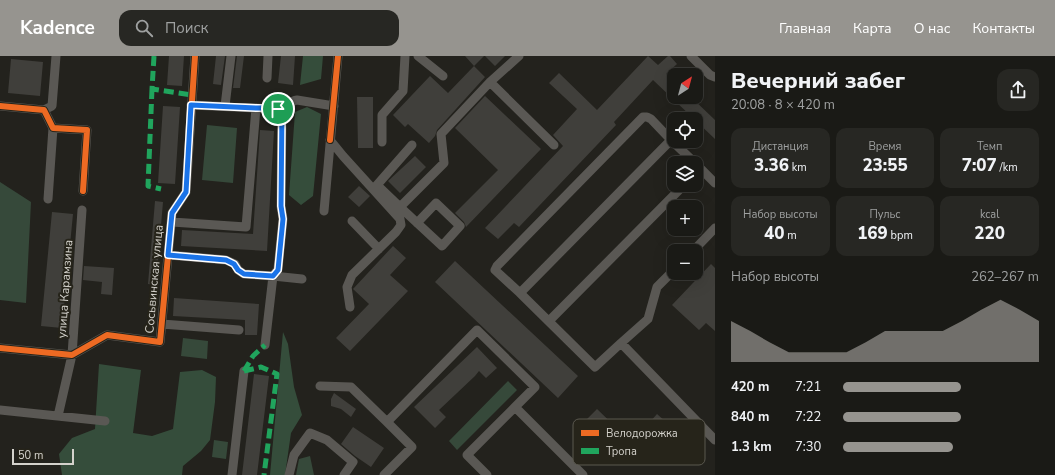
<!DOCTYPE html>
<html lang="ru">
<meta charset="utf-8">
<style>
:root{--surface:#1a1a16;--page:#272723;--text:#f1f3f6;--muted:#9fa1a1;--line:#383835;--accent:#96948f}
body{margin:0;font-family:"Nunito Sans",sans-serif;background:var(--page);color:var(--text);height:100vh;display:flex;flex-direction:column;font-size:15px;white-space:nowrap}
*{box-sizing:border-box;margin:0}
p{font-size:13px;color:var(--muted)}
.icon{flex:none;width:22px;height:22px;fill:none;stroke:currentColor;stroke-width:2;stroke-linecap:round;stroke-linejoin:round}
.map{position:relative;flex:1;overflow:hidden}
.drawer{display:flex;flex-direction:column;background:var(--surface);width:340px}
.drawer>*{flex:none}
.needle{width:26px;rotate:36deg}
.buttons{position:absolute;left:667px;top:12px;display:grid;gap:8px}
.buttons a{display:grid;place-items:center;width:36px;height:36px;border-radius:8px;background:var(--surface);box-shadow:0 4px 16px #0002,0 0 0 1px var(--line);font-size:20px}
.scale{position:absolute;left:12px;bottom:10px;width:62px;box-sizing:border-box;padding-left:4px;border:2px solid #d4d2cc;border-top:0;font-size:11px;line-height:14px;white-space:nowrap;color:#d4d2cc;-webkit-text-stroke:3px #26241a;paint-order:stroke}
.pin{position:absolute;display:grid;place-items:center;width:34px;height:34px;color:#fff;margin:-17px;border:2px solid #fff;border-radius:50%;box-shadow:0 1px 4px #0007}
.round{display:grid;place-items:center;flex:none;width:42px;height:42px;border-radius:12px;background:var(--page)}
.headline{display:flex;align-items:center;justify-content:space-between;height:68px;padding:0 16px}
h1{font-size:22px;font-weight:800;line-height:30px}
.figures{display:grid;grid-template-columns:repeat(3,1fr);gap:6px;height:68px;padding:4px 16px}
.figures div{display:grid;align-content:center;border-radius:10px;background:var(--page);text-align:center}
.figures b{font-size:17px;font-weight:800}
.figures small{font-size:11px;font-weight:400}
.figures p{font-size:11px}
.chart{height:112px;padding:8px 16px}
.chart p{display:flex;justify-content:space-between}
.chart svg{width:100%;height:72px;margin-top:4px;fill:var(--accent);opacity:.7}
ul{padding:0 16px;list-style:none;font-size:13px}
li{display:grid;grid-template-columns:64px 48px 1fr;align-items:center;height:30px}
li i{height:10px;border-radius:5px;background:var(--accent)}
header{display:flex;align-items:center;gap:24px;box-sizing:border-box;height:56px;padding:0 20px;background:var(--accent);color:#fff}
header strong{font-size:19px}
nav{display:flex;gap:22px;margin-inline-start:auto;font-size:14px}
.search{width:280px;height:36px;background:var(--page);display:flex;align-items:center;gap:10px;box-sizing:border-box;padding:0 14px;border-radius:12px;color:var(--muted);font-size:15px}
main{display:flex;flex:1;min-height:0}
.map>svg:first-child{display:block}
</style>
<header>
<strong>Kadence</strong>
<div class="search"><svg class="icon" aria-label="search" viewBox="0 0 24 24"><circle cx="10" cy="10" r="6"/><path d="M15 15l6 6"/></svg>Поиск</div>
<nav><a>Главная</a><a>Карта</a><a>О нас</a><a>Контакты</a></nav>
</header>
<main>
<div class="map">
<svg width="715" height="419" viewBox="0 0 715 419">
<rect width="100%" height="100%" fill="#23221d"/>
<path fill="#36493a" d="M207 69 237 72 233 127 202 124Z
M0 126 31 146 26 247 0 244Z
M183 282 208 285 207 303 181 300Z
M508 325 517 334 457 394 449 385Z
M214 384 228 386 226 403 212 401Z
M310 400 314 419H296L299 403Z"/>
<path fill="#354d3b" d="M303 0H323L321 23 300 29Z
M307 51 321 58 313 140 301 149 289 139 295 56Z
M283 276 288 288 294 331 302 359 291 377 285 419H270Z
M99 308 141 314 133 377 152 380 173 373 180 316 202 314 216 321 215 346 210 384 201 395 183 410 182 419H62L59 398 72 382 95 373Z"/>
<path fill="#403f3b" d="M169 0H184L182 30 167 29Z
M216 0H225L221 29 213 28Z
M237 0H244L240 32H233Z
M281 0H295L293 29 278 27Z
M465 0H484L474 10Z
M485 0H505L495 10Z
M648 0 658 9 668 0H670L677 8 666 18 674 25V41H691L715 64V83L696 65V63H694L653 24 614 66 616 69 519 171 514 167 498 183 485 172 563 90 553 79 577 53 549 27 559 17 597 54Z
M11 3 43 6 40 40 8 37Z
M474 10 485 21 437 74 435 80 429 87 408 68 405 71 393 59 430 20 448 37Z
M485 40 541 93 466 171 464 166 455 157 498 114 455 72Z
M357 41H373V92H358Z
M163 50 180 51 175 128 158 127Z
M260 74 274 75 267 195 181 190 182 174 253 178Z
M415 100 426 111 400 137 388 125Z
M359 130 370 140 359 151 348 141Z
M155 145 163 146 156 229 148 228Z
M52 156 73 158 62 272 41 270Z
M393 190 406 202 390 219 408 235 350 295 336 282 369 248 353 233Z
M455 205 578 320 558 342 435 226Z
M711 208 715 212V275L706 267 699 274 672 249Z
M84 210 114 212 112 239 101 238 102 226 83 224Z
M174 242 259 248 257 279H245V264L173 260Z
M477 291 497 312 486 322 479 315 475 320 439 354 446 361 435 372 414 351Z
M254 318 269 320 257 419H242Z
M334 337 356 353 351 361 341 353 331 350V343Z
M597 353 626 381 615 392 585 365Z
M657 358 666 366 657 375 649 367Z
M353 371 384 392 371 411 355 400 341 388Z"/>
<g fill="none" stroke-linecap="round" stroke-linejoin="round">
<path stroke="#5a5854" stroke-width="9" d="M418 0 443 20
M691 0 710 19 715 21
M267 22 268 0
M490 26 554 89
M191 49 278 53C285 52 289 45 297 44L334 50
M0 50 44 54 53 72 87 74 83 135
M225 50 231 0
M44 54 52 50 56 0
M330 84 343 100 400 163 401 169 396 176 352 219 347 231 350 251
M382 86V59L403 35 405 0
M412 89 377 129 400 151 444 107 441 78 490 26 519 0
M695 107 671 84 651 63 647 61H643L497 210 495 214 520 237 595 311 621 287 715 384
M696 108 715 127
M48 143 53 72
M400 151 442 190 460 170 436 147 417 167
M324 155 338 0
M352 165 379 193
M172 166 246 171 256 52
M693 195 715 172
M169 199 226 204 235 208 238 214 244 218 273 220 278 213 283 163 281 150 282 52
M520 237 671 84
M549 265 684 129
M162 268 239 274
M621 287 648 263 657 231 674 214
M265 289 273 220 302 223
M0 292 72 299 107 279 160 286 172 157 186 136 195 0
M320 330 351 331 387 366
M0 354 105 365
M58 360 72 299 82 154
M232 419 244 315
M289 419 294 399 310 377 327 384 353 406 344 419
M384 419 412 391 387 366 477 274 535 331 515 351
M487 419 467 399 515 351 583 419"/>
<path stroke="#20a55d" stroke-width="5" stroke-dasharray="10 5" stroke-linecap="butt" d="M154 0 152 33 192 39
M152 33 148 130 161 133
M244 315 261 311 277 318 264 419
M244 315 253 300 265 289"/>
<g stroke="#26241a" stroke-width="8">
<path id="cycleway" d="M0 50 44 54 53 72 87 74 83 135
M330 84 338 0
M0 292 72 299 107 279 160 286 172 157 186 136 195 0"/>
</g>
<use href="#cycleway" stroke="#ed6a23" stroke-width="6"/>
</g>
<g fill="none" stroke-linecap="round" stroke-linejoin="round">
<g stroke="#fff" stroke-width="8">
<path id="route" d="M191 49 256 52H282L281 150 283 163 278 214 273 220 244 218 238 214 234 208 226 204 168 199 172 157 186 136Z"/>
</g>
<use href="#route" stroke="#1a73e8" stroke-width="5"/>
</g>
<g text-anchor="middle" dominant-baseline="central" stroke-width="4" stroke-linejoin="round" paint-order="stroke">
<g font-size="12" fill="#d4d2cc" stroke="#26241a">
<text transform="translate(154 223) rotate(-85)">Сосьвинская улица</text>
<text transform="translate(65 233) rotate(-86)">улица Карамзина</text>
</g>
</g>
<rect x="573" y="363" width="132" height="46" rx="6" fill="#26241a" stroke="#5a584f" stroke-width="1"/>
<rect x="581" y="374" width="18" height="6" fill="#ed6a23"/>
<rect x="581" y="392" width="18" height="6" fill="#20a55d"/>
<g font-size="11" fill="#d4d2cc">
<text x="606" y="381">Велодорожка</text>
<text x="606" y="399">Тропа</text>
</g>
</svg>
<div class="buttons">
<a><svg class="needle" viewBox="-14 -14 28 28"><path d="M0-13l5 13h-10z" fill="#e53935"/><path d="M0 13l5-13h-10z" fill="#9fa1a1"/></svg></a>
<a><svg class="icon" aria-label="locate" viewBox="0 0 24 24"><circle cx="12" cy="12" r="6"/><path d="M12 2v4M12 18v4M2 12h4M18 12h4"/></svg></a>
<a><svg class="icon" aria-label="layers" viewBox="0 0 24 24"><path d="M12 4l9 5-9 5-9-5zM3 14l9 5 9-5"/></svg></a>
<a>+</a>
<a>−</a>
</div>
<div class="scale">50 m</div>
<div class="pin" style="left:278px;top:53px;background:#1e9e55"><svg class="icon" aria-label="arrive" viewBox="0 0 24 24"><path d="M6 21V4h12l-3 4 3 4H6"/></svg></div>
</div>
<section class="drawer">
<div class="headline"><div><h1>Вечерний забег</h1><p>20:08 · 8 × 420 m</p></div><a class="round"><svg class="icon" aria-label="share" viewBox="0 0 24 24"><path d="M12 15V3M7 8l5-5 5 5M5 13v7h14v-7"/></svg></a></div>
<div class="figures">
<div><p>Дистанция</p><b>3.36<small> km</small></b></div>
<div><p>Время</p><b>23:55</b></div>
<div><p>Темп</p><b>7:07<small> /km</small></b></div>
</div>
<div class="figures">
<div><p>Набор высоты</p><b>40<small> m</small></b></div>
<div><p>Пульс</p><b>169<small> bpm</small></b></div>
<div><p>kcal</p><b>220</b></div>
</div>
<div class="chart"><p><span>Набор высоты</span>262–267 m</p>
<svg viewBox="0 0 160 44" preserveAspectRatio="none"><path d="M0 44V19L10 25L20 32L30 38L40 38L50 38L60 38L70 32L80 25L90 25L100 25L110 25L120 19L130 12L140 6L150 12L160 19V44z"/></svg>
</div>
<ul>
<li><b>420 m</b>7:21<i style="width:60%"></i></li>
<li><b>840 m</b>7:22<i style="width:60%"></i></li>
<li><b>1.3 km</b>7:30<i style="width:56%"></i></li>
</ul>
</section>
</main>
